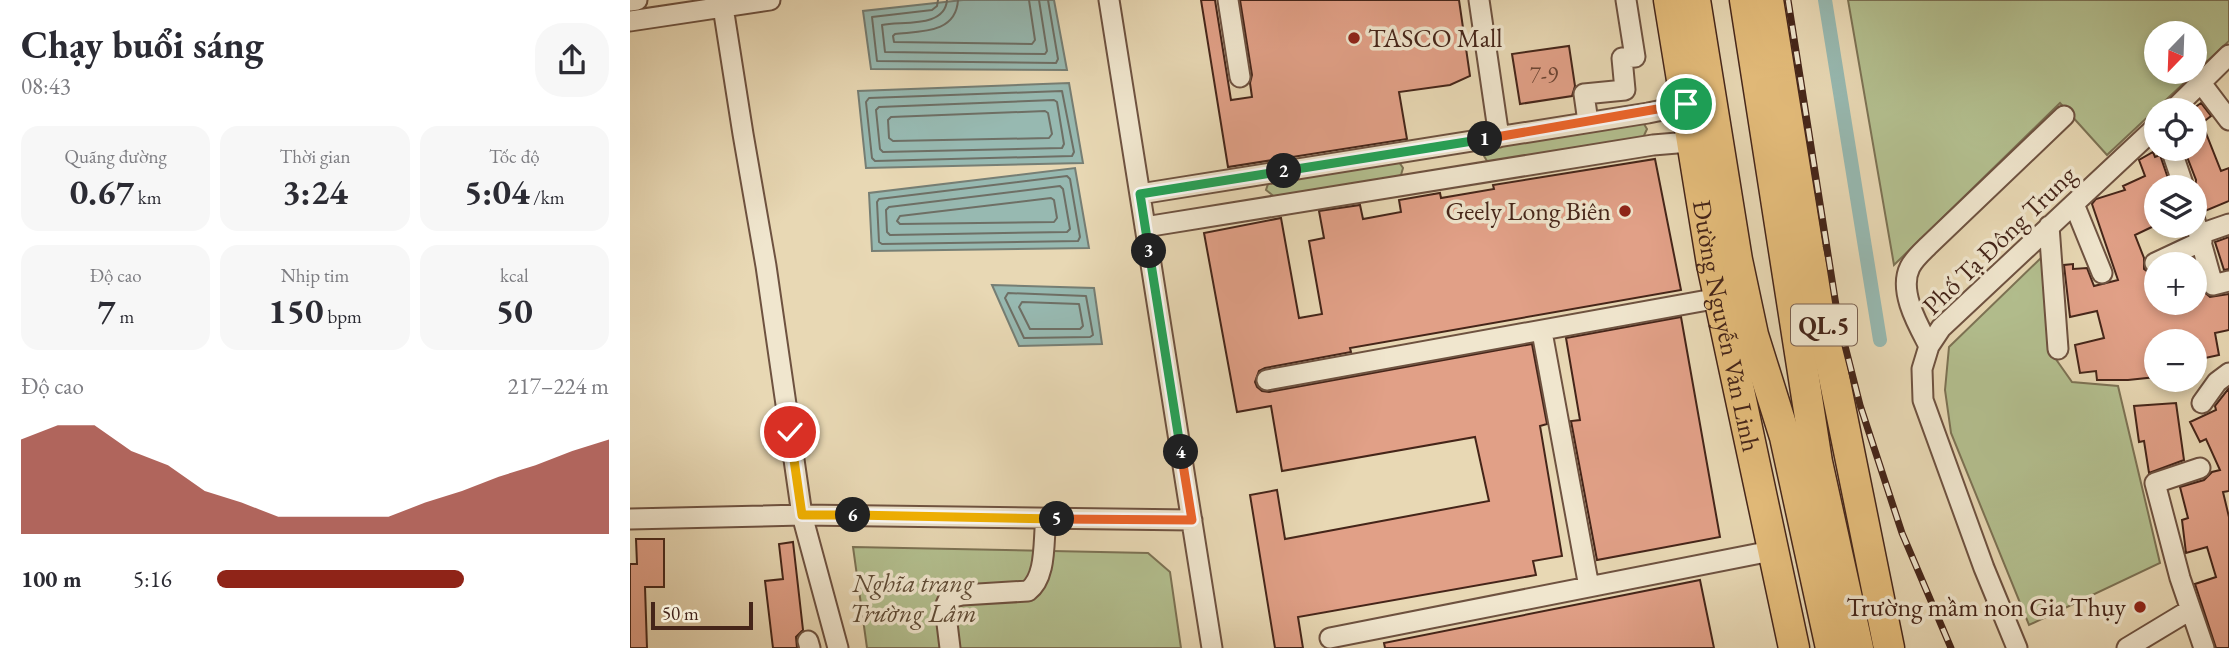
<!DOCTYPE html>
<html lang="vi">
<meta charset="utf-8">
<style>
:root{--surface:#fff;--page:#f7f7f7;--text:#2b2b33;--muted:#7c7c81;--accent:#8f2418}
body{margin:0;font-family:"EB Garamond",serif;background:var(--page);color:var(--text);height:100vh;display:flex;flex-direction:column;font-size:26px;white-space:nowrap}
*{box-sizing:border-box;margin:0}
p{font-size:23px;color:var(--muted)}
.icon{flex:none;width:38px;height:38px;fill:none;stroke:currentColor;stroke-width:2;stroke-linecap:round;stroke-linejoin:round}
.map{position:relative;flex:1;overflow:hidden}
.side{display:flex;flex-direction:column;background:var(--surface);width:630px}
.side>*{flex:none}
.needle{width:46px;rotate:203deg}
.controls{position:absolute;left:1514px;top:21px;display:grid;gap:14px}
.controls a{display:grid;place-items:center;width:63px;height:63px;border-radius:50%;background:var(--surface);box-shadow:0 4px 10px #0003;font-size:35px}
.scale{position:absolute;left:21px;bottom:18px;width:102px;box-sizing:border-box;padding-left:7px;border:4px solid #452519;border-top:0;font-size:19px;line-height:24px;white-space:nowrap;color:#452519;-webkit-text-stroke:5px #f0e6ce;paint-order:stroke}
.pin{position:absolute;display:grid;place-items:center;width:60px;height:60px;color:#fff;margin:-30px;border:4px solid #fff;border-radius:50%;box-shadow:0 2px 7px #0007}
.km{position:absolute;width:35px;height:35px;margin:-18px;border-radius:50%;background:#222;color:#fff;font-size:19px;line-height:35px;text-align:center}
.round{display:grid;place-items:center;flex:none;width:74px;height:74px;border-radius:28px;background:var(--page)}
.overview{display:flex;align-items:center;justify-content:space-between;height:119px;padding:0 21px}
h1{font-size:38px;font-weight:700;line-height:52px}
.metrics{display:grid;grid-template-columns:repeat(3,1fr);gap:10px;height:119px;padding:7px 21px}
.metrics div{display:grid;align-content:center;border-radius:18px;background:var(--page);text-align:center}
.metrics b{font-size:35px;font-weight:700}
.metrics small{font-size:19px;font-weight:400}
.metrics p{font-size:19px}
.chart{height:196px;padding:14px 21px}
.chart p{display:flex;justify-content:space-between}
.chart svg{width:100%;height:126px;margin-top:7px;fill:var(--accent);opacity:.7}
ul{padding:0 21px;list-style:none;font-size:23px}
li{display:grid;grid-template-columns:112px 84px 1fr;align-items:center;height:52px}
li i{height:18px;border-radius:9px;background:var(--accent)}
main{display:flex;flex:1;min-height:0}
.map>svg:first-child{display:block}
</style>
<main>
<section class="side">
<div class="overview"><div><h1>Chạy buổi sáng</h1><p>08:43</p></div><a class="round"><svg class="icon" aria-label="share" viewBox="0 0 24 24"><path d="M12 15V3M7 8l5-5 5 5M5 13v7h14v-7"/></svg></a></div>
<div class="metrics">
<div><p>Quãng đường</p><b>0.67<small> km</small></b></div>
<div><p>Thời gian</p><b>3:24</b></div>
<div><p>Tốc độ</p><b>5:04<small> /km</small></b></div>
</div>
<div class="metrics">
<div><p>Độ cao</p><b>7<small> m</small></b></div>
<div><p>Nhịp tim</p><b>150<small> bpm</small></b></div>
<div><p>kcal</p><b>50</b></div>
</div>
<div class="chart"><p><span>Độ cao</span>217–224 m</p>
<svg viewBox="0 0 160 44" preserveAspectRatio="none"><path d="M0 44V11L10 6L20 6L30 15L40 20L50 29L60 33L70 38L80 38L90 38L100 38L110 33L120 29L130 24L140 20L150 15L160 11V44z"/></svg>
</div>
<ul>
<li><b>100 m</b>5:16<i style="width:63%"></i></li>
</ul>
</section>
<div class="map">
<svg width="1599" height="648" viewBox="0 0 1599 648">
<rect width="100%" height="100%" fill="#e8d8b4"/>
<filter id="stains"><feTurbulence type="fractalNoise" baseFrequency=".00286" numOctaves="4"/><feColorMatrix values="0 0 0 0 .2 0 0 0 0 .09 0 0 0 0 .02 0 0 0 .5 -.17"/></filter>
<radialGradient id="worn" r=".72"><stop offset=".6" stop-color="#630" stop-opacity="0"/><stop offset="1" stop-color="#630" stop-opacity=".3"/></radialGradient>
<path fill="#b3bf8f" stroke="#7c7254" stroke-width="2" fill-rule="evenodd" d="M1218 0H1599V41L1477 155 1430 103 1264 265ZM1526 33H1564V72H1526Z
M1009 121 1014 124 1017 129 1012 140 864 163 857 161 854 156 856 149 861 145Z
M769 162 773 168 771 175 764 179 646 198 636 190 638 184 644 180Z
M1414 255 1418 348 1442 382 1488 386 1530 563 1399 625 1321 433 1315 390 1319 347Z
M223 547 518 553 540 572 551 648H237Z"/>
<path fill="#97b9b1" stroke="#767e74" stroke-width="2" d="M333 0H424L437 70 241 69 233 11Z
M439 83 453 163 236 168 228 91Z
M445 168 459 248 242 251 239 193Z
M362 285 464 288 472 344 389 346Z"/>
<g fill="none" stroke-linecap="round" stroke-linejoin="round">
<path stroke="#6e6f65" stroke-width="2" d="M308 0 307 6 302 10 242 17 247 61 426 63 428 59 418 0
M317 0C315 28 273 21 252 25L255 52 415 54 417 51 409 0
M328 0C326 34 290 31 265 34L263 36 264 42 402 44 405 40 399 0
M432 91 444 152 442 156 245 161 242 158 236 102 239 98Z
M424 100 427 102 434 144 432 148 253 152 250 149 246 110 249 107Z
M415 111 418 113 422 134 419 138 263 141 259 138 258 120 261 117Z
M437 176 440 179 450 237 448 241 252 244 249 242 247 202 249 199Z
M430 186 433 189 440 229 437 232 260 235 257 232 256 210 259 207Z
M421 198 424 200 427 218 424 222 270 224 267 221 270 216Z
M378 293 456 296 463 335 460 337 394 338 375 298Z
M392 302 449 304 453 326 450 329H400L389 307Z"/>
<path stroke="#97b9b1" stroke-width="14" d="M1195 0 1250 340"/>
</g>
<path fill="#e1a087" stroke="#452519" stroke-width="2" d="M571 0H585L601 100 622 97 620 83 622 75 610 0H829L840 76 820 85 769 92 777 139 598 167Z
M939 46 945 86 942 96 890 104 882 54Z
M1571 103 1581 116 1572 123 1591 171 1599 168V201L1575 211 1565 191 1566 180 1554 149H1564V108Z
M1523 152 1525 157 1530 155 1541 187H1526V225L1505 235 1514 258V269L1526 278V303H1564V291L1572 290 1580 297 1599 294V330L1585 333 1589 355 1566 360 1564 341 1562 338 1548 341H1526V377L1498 380H1467L1466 371 1450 373 1445 345 1474 338 1467 311 1440 317 1434 265 1443 264V269L1457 268 1464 286 1488 280 1462 204 1466 199 1495 190 1493 186 1515 176 1509 160Z
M1025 159 1051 290 720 348 721 352 635 368 629 371 625 382 627 387 632 391 639 392 902 344 917 424 910 426 932 556 903 561 906 575 668 617 673 648H645L620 495 647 490 655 539 859 501 845 437 652 471 641 406 607 412 574 233 651 218 669 318 692 314 679 241 694 238 689 211 730 205 733 219 771 212 769 200 810 193 811 198 864 189 863 185Z
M1599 237V269L1594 270 1585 242Z
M1051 317 1090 537 967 560 941 421 950 420 936 338Z
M1599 388V491L1593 492 1599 517V648H1586L1565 584 1586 577 1577 547 1556 553 1552 520 1558 518 1550 487 1574 480 1582 472 1590 470 1576 439 1570 442 1560 422 1586 410 1585 406Z
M1546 403 1554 460 1519 473 1514 441 1509 442 1504 406Z
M6 539H34V587H15L17 648H0V564H7Z
M163 542 173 630 166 637 167 648H143L135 581 153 579 149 544Z
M1070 580 1084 648H755L754 643Z"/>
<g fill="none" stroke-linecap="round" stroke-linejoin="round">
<g stroke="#6e5240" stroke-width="23">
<path id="minor" d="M479 0 582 648
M598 0 610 77
M849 0 869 137
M0 1 7 0
M93 7 113 134 136 266 172 515 208 648
M0 21 140 0
M1571 83 1599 120
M1543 110 1599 55
M958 122 954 94 995 90 992 58 1005 57 996 0
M1541 149 1554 187
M510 194 1018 113 1067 103
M1444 204 1472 273
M1564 217 1583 285 1599 281
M1419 226 1428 349
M515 227 1023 145 1071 141
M1570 234 1599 224
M1525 263 1572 241
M912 332 959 587
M1299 346C1288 325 1268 291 1280 267 1284 259 1292 252 1298 246L1434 116
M637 380 1089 298
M1572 403 1587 382 1599 373
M1570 468 1525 483 1550 578 1574 648
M0 519 172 515 562 520
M700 638 1131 553 1143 554
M178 641 180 648
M320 648 315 607 319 598 332 595 398 591C417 577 413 541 416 518
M1387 648 1354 568 1293 400 1292 369 1299 346 1311 328 1526 127
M1497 648 1560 610"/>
</g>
<g stroke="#452519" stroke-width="33">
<g id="highway">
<path id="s1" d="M1039 0 1082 264 1164 648"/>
<path d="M1065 0 1107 260 1123 335 1155 437 1201 648"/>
<path d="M1115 0 1187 462 1228 648"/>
<path d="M1138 0 1178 249 1259 648"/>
</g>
</g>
<use href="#minor" stroke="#f0e6ce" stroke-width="19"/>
<use href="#highway" stroke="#e4bc7a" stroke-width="30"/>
<g stroke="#452519" stroke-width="7">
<path id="rail" d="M1158 0 1208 318 1230 405 1272 533 1321 648"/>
</g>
<use href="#rail" stroke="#f0e6ce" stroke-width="4.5" stroke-dasharray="13" stroke-linecap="butt"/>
</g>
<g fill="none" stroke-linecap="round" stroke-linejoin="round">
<g stroke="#fff" stroke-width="14">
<path id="split-1" d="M855 139 1056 104"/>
</g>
<g stroke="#fff" stroke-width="14">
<path id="split-2" d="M654 171 855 139"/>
</g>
<g stroke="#fff" stroke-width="14">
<path id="split-3" d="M519 251 510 194 654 171"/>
</g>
<g stroke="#fff" stroke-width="14">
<path id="split-4" d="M519 251 551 452"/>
</g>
<g stroke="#fff" stroke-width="14">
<path id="split-5" d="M427 519 562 520 551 452"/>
</g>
<g stroke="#fff" stroke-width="14">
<path id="split-6" d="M223 515 427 519"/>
</g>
<g stroke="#fff" stroke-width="14">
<path id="split-7" d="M160 432 172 515H223"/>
</g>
<use href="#split-1" stroke="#f0652b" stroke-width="9"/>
<use href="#split-2" stroke="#22a559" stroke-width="9"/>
<use href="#split-3" stroke="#22a559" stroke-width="9"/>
<use href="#split-4" stroke="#22a559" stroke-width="9"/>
<use href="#split-5" stroke="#f0652b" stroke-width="9"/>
<use href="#split-6" stroke="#f5b400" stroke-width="9"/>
<use href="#split-7" stroke="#f5b400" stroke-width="9"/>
</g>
<g fill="#8f2418" stroke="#f0e6ce" stroke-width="2.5">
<circle cx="724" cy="38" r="7"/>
<circle cx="995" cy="211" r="7"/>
<circle cx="1510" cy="607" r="7"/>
</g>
<g text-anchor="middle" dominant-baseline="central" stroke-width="7" stroke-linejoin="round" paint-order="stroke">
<g font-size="23" fill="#6c4434">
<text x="914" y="75">7-9</text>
</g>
<rect fill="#f0e6ce" stroke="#785f4f" stroke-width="2" x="1161" y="304.5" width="66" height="41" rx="5"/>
<g font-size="24" font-weight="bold" fill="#452519">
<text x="1194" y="325">QL.5</text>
</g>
<g font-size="26" fill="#452519" stroke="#f0e6ce" text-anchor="end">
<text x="738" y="38" text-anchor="start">TASCO Mall</text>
<text x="981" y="211">Geely Long Biên</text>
<text x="1496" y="607">Trường mầm non Gia Thụy</text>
</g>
<g font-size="26" fill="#452519" stroke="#f0e6ce">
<text transform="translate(1369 240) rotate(-44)">Phố Tạ Đông Trung</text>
<text stroke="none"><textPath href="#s1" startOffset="331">Đường Nguyễn Văn Linh</textPath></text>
</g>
<g font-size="26" font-style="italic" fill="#604c36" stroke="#f0e6ce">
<text x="283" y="583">Nghĩa trang<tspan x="283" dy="30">Trường Lâm</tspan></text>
</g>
</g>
<rect width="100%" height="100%" filter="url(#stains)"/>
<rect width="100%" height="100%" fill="url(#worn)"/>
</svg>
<div class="controls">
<a><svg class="needle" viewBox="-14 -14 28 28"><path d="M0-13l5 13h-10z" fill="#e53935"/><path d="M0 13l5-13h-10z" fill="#7c7c81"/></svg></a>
<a><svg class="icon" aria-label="locate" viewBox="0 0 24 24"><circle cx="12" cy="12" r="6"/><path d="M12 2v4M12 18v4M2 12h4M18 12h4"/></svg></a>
<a><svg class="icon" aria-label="layers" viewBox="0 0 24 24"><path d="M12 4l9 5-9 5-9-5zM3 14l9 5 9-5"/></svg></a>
<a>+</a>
<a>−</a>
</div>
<div class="scale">50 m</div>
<div class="pin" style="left:1056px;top:104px;background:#1e9e55"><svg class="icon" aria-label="arrive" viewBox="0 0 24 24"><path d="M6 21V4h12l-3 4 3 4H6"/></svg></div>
<div class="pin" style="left:160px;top:432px;background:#d93025"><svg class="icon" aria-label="check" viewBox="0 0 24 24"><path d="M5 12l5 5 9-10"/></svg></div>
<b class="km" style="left:855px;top:139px">1</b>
<b class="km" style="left:654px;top:171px">2</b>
<b class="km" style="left:519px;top:251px">3</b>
<b class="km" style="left:551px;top:452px">4</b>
<b class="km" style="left:427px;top:519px">5</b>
<b class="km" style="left:223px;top:515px">6</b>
</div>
</main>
